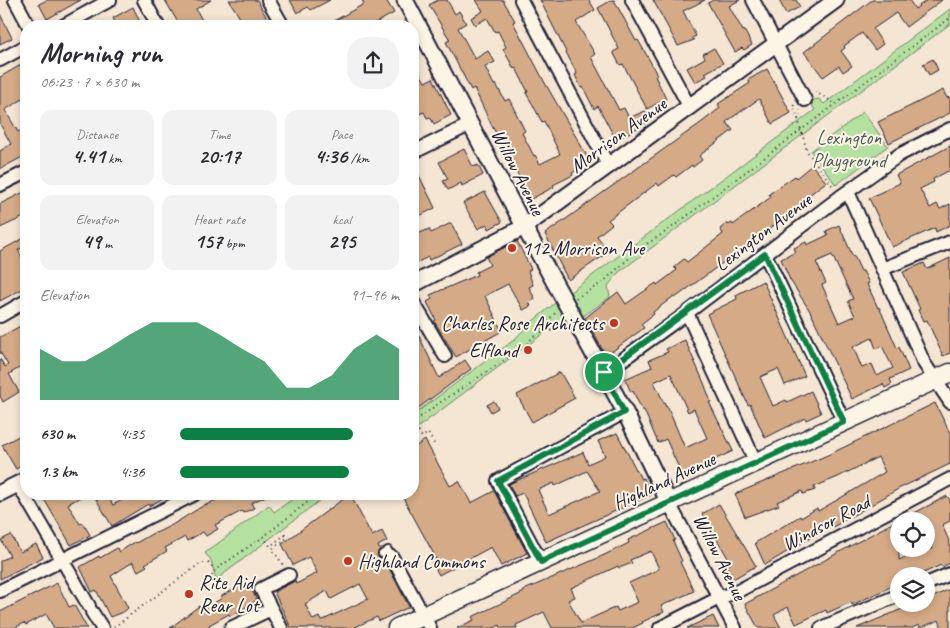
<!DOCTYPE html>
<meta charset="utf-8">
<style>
:root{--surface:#fff;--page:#f2f2f3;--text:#2b2b33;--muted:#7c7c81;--accent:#0b8043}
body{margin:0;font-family:Caveat,sans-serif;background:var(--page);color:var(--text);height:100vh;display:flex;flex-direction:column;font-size:19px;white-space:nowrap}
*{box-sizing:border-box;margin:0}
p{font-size:16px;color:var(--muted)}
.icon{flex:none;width:28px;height:28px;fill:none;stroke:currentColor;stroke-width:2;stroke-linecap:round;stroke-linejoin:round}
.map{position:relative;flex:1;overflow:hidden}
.drawer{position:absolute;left:20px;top:20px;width:399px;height:480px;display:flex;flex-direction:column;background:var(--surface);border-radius:20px;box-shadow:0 2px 8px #0003}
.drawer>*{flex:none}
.fabs{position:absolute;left:890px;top:512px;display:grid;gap:10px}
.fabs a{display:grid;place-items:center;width:45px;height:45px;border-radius:50%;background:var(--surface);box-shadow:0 2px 8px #0003;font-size:25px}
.pin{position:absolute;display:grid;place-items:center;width:42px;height:42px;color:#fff;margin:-21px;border:2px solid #fff;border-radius:50%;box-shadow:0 1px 5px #0007}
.round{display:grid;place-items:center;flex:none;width:52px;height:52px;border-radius:20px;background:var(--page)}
.head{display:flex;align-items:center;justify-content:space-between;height:85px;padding:0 20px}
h1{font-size:28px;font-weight:600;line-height:38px}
.metrics{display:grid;grid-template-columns:repeat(3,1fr);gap:8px;height:85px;padding:5px 20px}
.metrics div{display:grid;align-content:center;border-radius:12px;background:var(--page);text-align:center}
.metrics b{font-size:21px;font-weight:600}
.metrics small{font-size:14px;font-weight:400}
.metrics p{font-size:14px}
.chart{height:140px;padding:10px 20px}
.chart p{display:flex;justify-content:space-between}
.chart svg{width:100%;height:90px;margin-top:5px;fill:var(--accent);opacity:.7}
ul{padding:0 20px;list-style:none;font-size:16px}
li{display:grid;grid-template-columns:80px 60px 1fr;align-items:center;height:38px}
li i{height:12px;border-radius:6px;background:var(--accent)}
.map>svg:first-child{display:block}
</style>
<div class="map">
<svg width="950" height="628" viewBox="0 0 950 628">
<rect width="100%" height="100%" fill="#f4e6d2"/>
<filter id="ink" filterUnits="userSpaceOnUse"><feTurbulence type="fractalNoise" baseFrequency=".02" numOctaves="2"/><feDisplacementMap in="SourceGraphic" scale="10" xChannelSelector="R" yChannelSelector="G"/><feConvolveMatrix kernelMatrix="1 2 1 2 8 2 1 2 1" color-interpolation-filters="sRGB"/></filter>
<g filter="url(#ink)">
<path fill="#b4e19f" stroke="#6b826d" d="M950 9V24L618 273 608 286 610 297 582 317 576 309 413 431V415L514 340 528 325 554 304 815 110 812 105 813 100 819 99 824 104Z
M863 112 888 146 836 185 811 151Z
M300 494H328L216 580 211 560 205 553 269 505 274 512Z"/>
<path fill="#d5ab87" stroke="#22223b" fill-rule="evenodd" d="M47 0H81L47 19 39 4Z
M165 0H211L196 9 204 24 199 26H180Z
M229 0H257L271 26H245Z
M290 0H330L311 10 308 7 297 13Z
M362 0H386L394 13 370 26H325L364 4Z
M438 0H447L455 14 459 11 466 23 458 28 475 59 488 51 495 62 485 67 494 85 496 84 505 101 509 99 525 131 522 133 534 156 535 155 540 164 560 154 544 121 542 122 533 105 526 93 528 92 516 68 514 69 503 49 506 47 498 31 495 32 487 18 475 25 471 18 483 11 476 0H503L515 21 513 22 545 83 591 163 572 173 573 175 553 185 554 187 529 200 514 166 515 165 504 143 502 144 491 124 474 88 471 90 446 42 450 40 429 5Z
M540 0H589L595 10 576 22 595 54 591 57 619 110 624 108 629 118 645 111 650 121 616 140 598 106 594 109 583 87 581 88 575 75 577 74Z
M612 0H614L636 41 638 40 650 61 657 75 655 76 666 99 647 109 623 64 620 65 613 52 619 49 598 8Z
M653 0H705L683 11 696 36 692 38 694 40 678 46Z
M713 0H740L729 6 743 31 744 30 752 45 744 50 742 48 735 52 708 3Z
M779 0H796L800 7 786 14Z
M872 0H909L915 9 927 0H942L906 27 896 13 873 29 883 44 875 50 862 33 844 46 845 48 841 51 852 66 843 72 839 66 823 77 804 52Z
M133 7 142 26H117L113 18Z
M0 14 12 38 0 44Z
M714 48 723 63 705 73 707 76 695 82 687 68 705 58 703 54Z
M933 59 938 70 929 75 923 64Z
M412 60 425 82 433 78 451 115 434 124 430 117 427 118 424 112 412 117Z
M26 62V97L5 110 18 132 26 127V155L0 169V151L11 144 0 124V77Z
M767 69 791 113 772 124 759 99 740 112 726 122 733 130 699 156 702 160 693 167 692 165 676 177 674 175 659 186 657 183 608 220 612 224 597 236 607 249 606 254 568 280 545 234 702 122 720 108 718 104 750 83 748 80Z
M943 90 947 98 950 97V113L889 143 878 122Z
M950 146V170L933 179 934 182 920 189 930 208 937 204 940 209 950 204V225L936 232 935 228 892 247 869 198 900 183 896 175Z
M464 149 473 167 478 165 483 175 462 186 461 183 448 190 443 181 448 179 439 162Z
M412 161 435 208 413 219 420 233 429 229 431 233 451 223 462 244 429 260 428 257 412 265Z
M812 165 826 182 809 195 811 198 675 298 674 296 653 312 654 314 641 324 644 328 606 356 585 318 618 292 626 304 656 283 657 285 677 270 674 267 684 259 687 262 723 234 720 229 727 223 728 225 732 223 733 225 771 197 769 194 795 176 796 178Z
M26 191V216L0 228V204Z
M485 192 502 222 489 229 487 224 478 229 463 203Z
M839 225 853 257 854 256 861 271H863L869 283 867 284 878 308 879 307 897 348 899 347 909 370 890 379 892 384 885 388 883 384 852 399 810 311 790 280 781 259 796 252 794 248 806 242 807 245 828 235 826 231ZM832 255 853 299 848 301 855 316 839 323 822 285 826 283 816 262ZM872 338 876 349 882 346 893 368 877 376 872 364 862 368 853 347Z
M26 237V246L18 250 26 264V287L0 301V251Z
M517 241 531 269 528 271 533 285 529 287 535 299 529 302 531 306 523 310 508 284 485 296 502 331 456 357 434 321 436 320 427 302 432 299 430 295 477 275 476 272 490 265 486 257Z
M950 258V353L943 356 927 320 923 321 918 310 920 309 903 272 924 263 927 269Z
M763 281 805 376 785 385 778 369 760 377 773 406 786 400 787 402 811 391 821 413 806 420 805 418 765 438 750 404 748 405 707 314 737 299 736 295Z
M26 323V364L9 374 19 392 3 402 0 396V359L5 367 8 365 0 352V337Z
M419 336 439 378 465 360 471 369 417 409 412 402V339Z
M685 340 704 383 711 402H709L733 451 682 475 666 439 658 443 644 410H642L633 391 631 392 625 379 652 367 649 360 668 352 666 349ZM671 374 688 412 694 409 707 438 685 448 667 406 666 407 654 382Z
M560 372 575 398 532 422 517 395Z
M494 401 498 408 491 412 487 405Z
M935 403 950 433V464L900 488 833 527 832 525 765 565 755 543 800 516 801 518 817 508 818 511 885 472 878 457 838 477 814 487 815 490 803 494 802 491 777 502 779 505 745 517 735 494 830 454Z
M26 432V463L16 469 2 445Z
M617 433 641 479 644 478 651 495 546 542 523 493 515 496 509 484 583 452 588 464 605 456 598 441ZM587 471 600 491 549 514 538 490 554 483 555 486Z
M425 440 450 486 459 481 471 503 494 491 527 553 501 566 491 547 439 575 431 561 436 558 401 494H412V449Z
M41 494H86L68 504 80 524 83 523 90 535 71 545Z
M93 494H106L113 505 133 494H171L149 506 148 504 112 526Z
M229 494H270L251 503 254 508 243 513 242 511 215 525 218 529 206 536 203 532 187 541 185 537 165 548 167 551 145 564 147 566 138 571 133 562 111 576 128 608 125 611 110 617 96 590 92 592 80 567 99 556 100 558 117 548 119 552 135 542 136 543 155 532 156 533 172 525 206 504V505Z
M350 494 372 536 382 531 387 541 378 546 380 550 377 555 379 558H384L409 607 379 621 377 617 353 628H291L274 592 295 581 296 584 317 573 309 557 293 565 282 544ZM360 584 368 599 321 621 319 617 313 620 305 604 327 591 331 599Z
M947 496 950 500V521L942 525 950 543V563L942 567 941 565 917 576H899V583L852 605 851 602 827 613 826 610 796 624 788 607 774 615 781 628H758L745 604 894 522 895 523 899 521V560L922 549H933L932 545 933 544 926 532V521H899Z
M719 504 756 566 733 579 726 566 731 563 702 514Z
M667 522 675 540 673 541 682 561 680 562 694 591 661 606 664 612 642 622 643 623 632 628H552L544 612 516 625 517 628H501L500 625 494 628H457L474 620 472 617 508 600 524 592V590L598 558 629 543 628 540ZM651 551 659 569 629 583 638 602 618 611 616 607 581 623 568 600 575 597 571 588 618 566 619 568 632 563 630 560Z
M11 535 20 552 36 544 43 557 0 579V561L10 556 1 540Z
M247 582 257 600 240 611 230 616 229 614 209 625 210 628H170L199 606 201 610 221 599 220 597Z
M57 583 69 607 74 605 87 628H54L46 614 26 625 24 623 14 628H0V612Z
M950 589V628H942L939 620 920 628 919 625 912 628H857L914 604H929L927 600Z
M713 616 719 628H687Z"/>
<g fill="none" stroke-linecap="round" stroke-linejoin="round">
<g stroke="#22223b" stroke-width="10">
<path id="service" d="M382 554 388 550 392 557"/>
</g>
<g stroke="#22223b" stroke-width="16">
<path id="minor" d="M15 0 29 26
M144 0 158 26
M268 0 283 26
M521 0 609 167
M632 0 690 108
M753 0 805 100
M63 26 110 0
M0 60 26 46
M412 153 471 124
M0 185 26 172
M848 192 924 363 950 402
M765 254 844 422
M882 269 950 242
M412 300 445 356
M687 313 756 463
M0 316 26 301
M604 373 687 313 840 197 899 155 950 129
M18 484 89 606
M669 503 735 628
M392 557 430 628
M541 562 498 481 625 412
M926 584 950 574
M0 591 195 494
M92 612 102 628
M231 628 271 609
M281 628 261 589 289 575
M660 628 719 598 738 591 950 479
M821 628 899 595"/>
</g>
<g stroke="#22223b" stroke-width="19">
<path id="tertiary" d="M405 0 527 232 625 412 669 503
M412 285 524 227 836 0
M0 493 26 480"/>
</g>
<g stroke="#22223b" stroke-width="21">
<path id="secondary" d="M397 628 950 373"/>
</g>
<path stroke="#22223b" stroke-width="2" stroke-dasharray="1 4" stroke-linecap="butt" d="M815 92 836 104
M794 105 793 108 796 112 807 151 834 188
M798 119 800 118V110
M576 298 602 283 639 249 667 231 950 18
M541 332 566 328
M412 423 438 404 524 347 556 312
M413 423 422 437 428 433 436 447
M364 494 368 501
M263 537 270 546 285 535 287 538 272 549 284 566
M212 576 215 570 263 537 318 494
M114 627 201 563H208L215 570"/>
<use href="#service" stroke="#fcf5e5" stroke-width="6"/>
<use href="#minor" stroke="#fcf5e5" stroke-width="12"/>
<use href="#tertiary" stroke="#fcf5e5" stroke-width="15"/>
<use href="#secondary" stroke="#fcf5e5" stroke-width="18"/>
</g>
</g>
<g fill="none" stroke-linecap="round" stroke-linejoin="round" filter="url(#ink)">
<g stroke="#fff" stroke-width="10">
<path id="route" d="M765 254 844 422 541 562 498 481 624 412 604 372Z"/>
</g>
<use href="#route" stroke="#0b8043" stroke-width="6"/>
</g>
<g fill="#c8321e" stroke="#fcf5e5" stroke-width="2">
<circle cx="512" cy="248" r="5"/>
<circle cx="614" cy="323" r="5"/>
<circle cx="528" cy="350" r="5"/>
<circle cx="348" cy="561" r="5"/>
<circle cx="189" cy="594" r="5"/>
</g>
<g text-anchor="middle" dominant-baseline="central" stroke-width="4" stroke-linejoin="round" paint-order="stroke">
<g font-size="20" fill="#22223b" stroke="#fcf5e5">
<text transform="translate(618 135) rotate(-36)">Morrison Avenue</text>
<text transform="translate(518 172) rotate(63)">Willow Avenue</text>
<text transform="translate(763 232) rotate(-37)">Lexington Avenue</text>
<text transform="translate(664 481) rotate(-25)">Highland Avenue</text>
<text transform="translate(826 523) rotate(-28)">Windsor Road</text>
<text transform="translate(720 557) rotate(63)">Willow Avenue</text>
</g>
<g font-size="20" fill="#4e5b59" stroke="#fcf5e5">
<text x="849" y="137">Lexington<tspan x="849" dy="23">Playground</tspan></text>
</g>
<g font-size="20" fill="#22223b" stroke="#fcf5e5" text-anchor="start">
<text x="522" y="248">112 Morrison Ave</text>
<text x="604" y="323" text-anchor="end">Charles Rose Architects</text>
<text x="518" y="350" text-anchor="end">Elfland</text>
<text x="358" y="561">Highland Commons</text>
<text x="199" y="582">Rite Aid<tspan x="199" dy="23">Rear Lot</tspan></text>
</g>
</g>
</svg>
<div class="fabs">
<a><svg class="icon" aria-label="locate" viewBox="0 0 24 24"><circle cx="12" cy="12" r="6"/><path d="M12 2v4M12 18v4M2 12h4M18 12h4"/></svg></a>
<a><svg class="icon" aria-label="layers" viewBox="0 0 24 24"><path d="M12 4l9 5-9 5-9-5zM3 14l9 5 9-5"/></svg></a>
</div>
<div class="pin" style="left:604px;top:372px;background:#1e9e55"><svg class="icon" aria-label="arrive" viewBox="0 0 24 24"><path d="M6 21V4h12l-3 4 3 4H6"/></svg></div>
<section class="drawer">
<div class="head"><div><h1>Morning run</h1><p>06:23 · 7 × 630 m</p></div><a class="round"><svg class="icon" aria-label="share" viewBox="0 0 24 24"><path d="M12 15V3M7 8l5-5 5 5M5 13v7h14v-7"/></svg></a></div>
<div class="metrics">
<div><p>Distance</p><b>4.41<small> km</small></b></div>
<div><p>Time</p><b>20:17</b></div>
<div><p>Pace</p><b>4:36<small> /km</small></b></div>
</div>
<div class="metrics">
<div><p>Elevation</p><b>49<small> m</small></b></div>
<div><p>Heart rate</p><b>157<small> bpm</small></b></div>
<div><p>kcal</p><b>295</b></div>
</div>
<div class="chart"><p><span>Elevation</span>91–96 m</p>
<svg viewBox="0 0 160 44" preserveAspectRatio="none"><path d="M0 44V19L10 25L20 25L30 19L40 12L50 6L60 6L70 6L80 12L90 19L100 25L110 38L120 38L130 32L140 19L150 12L160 19V44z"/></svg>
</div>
<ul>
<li><b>630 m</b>4:35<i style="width:79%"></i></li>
<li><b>1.3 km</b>4:36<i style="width:77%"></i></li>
</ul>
</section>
</div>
